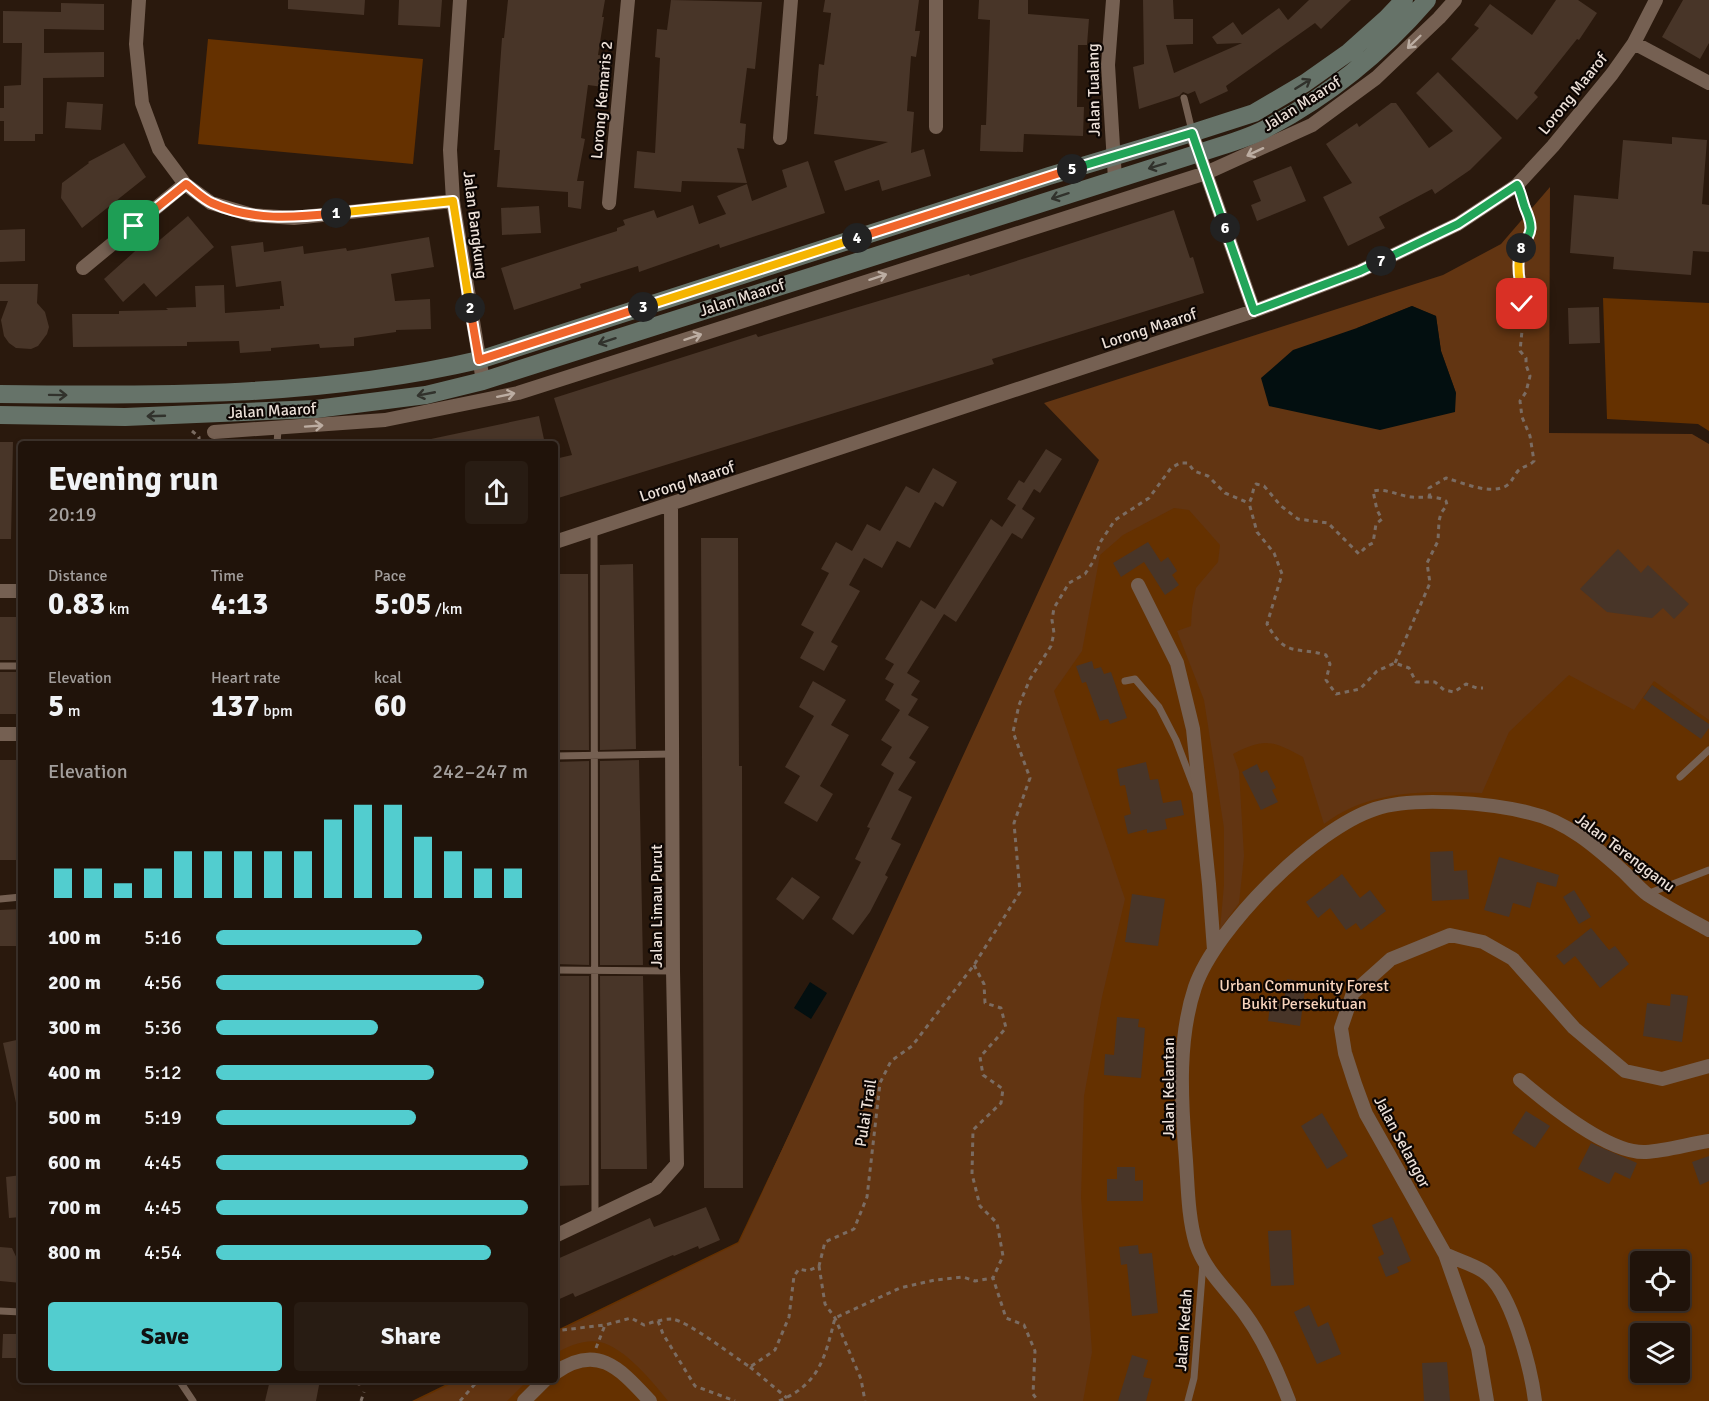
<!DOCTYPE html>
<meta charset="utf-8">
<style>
:root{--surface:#20130a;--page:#281c13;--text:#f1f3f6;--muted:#a29e9c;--line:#3d322b;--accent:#52cdcf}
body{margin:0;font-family:Signika,sans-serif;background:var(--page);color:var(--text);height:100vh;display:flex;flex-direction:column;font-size:22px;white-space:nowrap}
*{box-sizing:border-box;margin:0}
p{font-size:20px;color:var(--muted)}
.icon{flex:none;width:33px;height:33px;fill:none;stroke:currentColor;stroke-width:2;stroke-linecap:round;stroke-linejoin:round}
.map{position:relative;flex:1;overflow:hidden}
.drawer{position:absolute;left:18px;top:441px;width:540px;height:942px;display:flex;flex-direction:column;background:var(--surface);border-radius:6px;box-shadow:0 3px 9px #0003,0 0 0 2px var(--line)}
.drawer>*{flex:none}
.tools{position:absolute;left:1630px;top:1251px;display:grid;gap:12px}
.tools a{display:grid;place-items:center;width:60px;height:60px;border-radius:6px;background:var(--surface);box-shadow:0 3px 9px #0003,0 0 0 2px var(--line);font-size:30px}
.pin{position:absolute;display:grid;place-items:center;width:51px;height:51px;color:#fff;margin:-26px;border-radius:12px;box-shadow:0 3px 9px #0006}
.km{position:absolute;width:30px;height:30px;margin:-15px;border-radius:50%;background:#222;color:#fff;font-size:16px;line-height:30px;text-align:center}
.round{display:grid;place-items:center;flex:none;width:63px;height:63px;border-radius:6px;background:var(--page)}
.head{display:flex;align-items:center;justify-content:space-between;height:102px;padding:0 30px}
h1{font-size:33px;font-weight:700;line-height:45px}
.metrics{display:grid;grid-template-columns:repeat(3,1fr);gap:9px;height:102px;padding:6px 30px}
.metrics div{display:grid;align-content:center}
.metrics b{font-size:30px;font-weight:700}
.metrics small{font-size:16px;font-weight:400}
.metrics p{font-size:16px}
.chart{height:168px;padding:12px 30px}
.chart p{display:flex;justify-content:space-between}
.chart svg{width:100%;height:108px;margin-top:6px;stroke:var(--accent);stroke-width:6}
.button{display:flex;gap:12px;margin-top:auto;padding:12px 30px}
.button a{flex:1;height:69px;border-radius:6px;background:var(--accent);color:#111;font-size:24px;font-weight:700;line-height:69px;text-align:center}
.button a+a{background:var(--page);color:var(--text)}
ul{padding:0 30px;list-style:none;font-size:20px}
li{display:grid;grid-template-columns:96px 72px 1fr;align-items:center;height:45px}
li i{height:15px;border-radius:8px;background:var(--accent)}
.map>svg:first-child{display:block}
</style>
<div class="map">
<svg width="1709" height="1401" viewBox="0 0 1709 1401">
<rect width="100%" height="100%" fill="#2a190d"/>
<path fill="#653100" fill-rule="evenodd" d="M208 39 423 59 413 164 198 144Z
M1603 298 1709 303V431L1698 424 1607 419Z
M1141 396 1709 511V1401H412L455 1380H555V1331L738 1242ZM1641 1262H1680V1300H1641ZM1641 1334H1680V1372H1641Z"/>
<path fill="#623512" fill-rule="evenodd" d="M1550 187 1549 433 1692 434 1709 444V720L1654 681 1634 710 1569 675 1509 732 1482 793C1426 791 1371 789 1324 824L1303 757C1273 741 1265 737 1233 754L1239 771 1244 856 1239 903 1220 929 1224 885V828L1204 700 1177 631 1191 626 1192 608 1196 588 1218 562 1220 545 1189 510 1174 508 1123 535 1100 555 1082 651 1054 691 1125 899 1102 997 1084 1096 1081 1197 1092 1352 1083 1401H668C653 1382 624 1347 600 1342 586 1339 567 1346 555 1354V1333L739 1243 1099 460 1044 403 1443 275 1501 244ZM1412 306 1436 316 1441 351 1456 393 1357 328Z
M459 1380H528L507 1401H416Z"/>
<path fill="#030f10" d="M1412 306 1436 316 1441 351 1456 393 1455 412 1380 430 1269 406 1261 378 1293 350 1357 328Z
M810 982 827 993 811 1019 794 1008Z"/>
<path fill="#483528" d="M288 0H365L364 15 288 9Z
M399 0H442L440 27 398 25Z
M508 0H605L602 17H604L598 55 607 56 603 87 588 85 581 138 585 139 577 181H584L581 209 568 207V192L497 187 500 150H494L502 38H504Z
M671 0 762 2 755 69 747 68 740 123 746 124 744 149 737 148 747 183 682 181 681 192 634 188 637 151 655 153 660 58 655 57 657 29 667 30Z
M825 0H919L915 31H920L916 57 911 56 907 111 914 112 911 153 924 149 931 176 882 191 879 180 845 191 834 161 888 142 814 134 818 96H816L819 64 824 65 831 13 823 12Z
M979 0H1028V14L1089 19 1087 45H1078L1077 107H1084L1083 136 1024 134 1023 152 980 151 981 125H986L990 20 978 19Z
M1143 0H1173L1174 19H1193V44L1166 45 1174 73 1242 43 1217 44 1212 37 1233 22 1242 35 1279 8 1288 20 1309 0H1351L1321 29 1315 23 1226 86 1228 91 1200 104 1195 91 1188 94 1183 92 1179 96 1139 109 1133 67 1144 64Z
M1556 0H1578L1597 13 1579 40 1577 39 1534 93 1538 97 1517 120 1451 59 1479 28 1474 25 1490 4 1532 35Z
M1683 0H1709V43L1700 59 1662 37Z
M61 3 104 4V30L44 29V53L104 52V77L43 78V134H35V141H4V121H0V108H4V86L21 85 22 43H3V11L61 12Z
M1438 72 1502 138 1470 170 1435 194 1432 189 1379 217 1385 228 1348 246 1323 197 1352 183 1326 144 1357 123 1359 127 1391 103H1396L1429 148 1453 131 1416 93Z
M67 102 103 104 101 130 65 128Z
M1672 137 1707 140 1702 204 1709 205V252L1693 251 1691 275 1613 269 1614 257 1570 253 1574 195 1618 199 1623 140 1672 144Z
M124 143 146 177 82 228 61 198 62 183 89 163 88 162Z
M808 161 825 213 720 248 719 244 639 272 638 266 580 284 581 288 514 310 501 268 617 231V228L625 225 623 220 654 210 657 218 693 205 699 224 726 214 717 196 747 184 752 201 787 187 782 170Z
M1291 166 1306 201 1257 221 1251 205 1261 201 1253 181Z
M539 206 541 233 502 235 501 208Z
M1174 210 1190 258 1193 257 1204 293 992 359 994 364 555 499V459L572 455 554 398 756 334 758 337 969 274 970 276Z
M188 216 214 247 156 297 144 283 123 302 104 279 143 244 148 250Z
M25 229V261L0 262V230Z
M429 237 434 267 391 274 395 301 430 299 431 329 396 330V332L354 338V346L320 348 319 344 271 348V351L240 353 239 341 187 342V346L73 347 72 314H119V311L168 310 166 308 196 307 195 286 224 285 225 313 280 309V306H284L281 281 236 287 231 246 263 242 264 252 303 246 304 254 346 248 347 251Z
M0 284H38L37 303 45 312 49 327 47 334 38 346 31 349 16 348 9 343 4 336 1 320 8 301H0Z
M1599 307 1600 343 1569 344 1568 308Z
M539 416 545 444H431V439Z
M0 442H13L11 539H0Z
M1046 449 1062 459 1040 493 1034 489 1022 509 1035 518 1022 539 1012 533 956 622 944 614 907 673 920 681 911 695 918 699 908 715 929 727 909 758 916 762 898 790 912 797 891 839 901 844 885 875 888 877 870 912 853 935 832 919 861 862 855 859 870 828 867 827 894 773 881 765 892 747 881 740 900 710 885 700 894 684 885 679 894 664 885 659 921 600 935 609 991 519 1002 527 1016 505 1007 499 1019 480 1024 483Z
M933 468 957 482 943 507 935 502 910 548 897 541 882 568 864 558 849 585 860 591 831 642 838 646 824 671 800 658 814 632 801 625 829 573 821 569 836 542 852 551 867 524 880 531 906 486 919 493Z
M701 538H738L739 766H742L743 1188H704Z
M1148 542 1161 562 1168 557 1177 571 1172 575 1179 585 1165 595 1144 562 1121 577 1113 563Z
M1618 549 1641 573 1648 565 1689 604 1674 619 1663 608 1652 618 1607 612 1580 589Z
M633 564 636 749 600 750V565Z
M555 574H588L589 750H555Z
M0 617H21V660H0Z
M1092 661 1094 669 1101 667 1104 674 1111 672 1127 718 1110 724 1108 719 1100 721 1086 682 1082 683 1076 666Z
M0 672H21V714H0Z
M813 681 846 700 831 725 849 735 820 786 833 794 817 822 784 803 800 776 785 767 814 716 799 707Z
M1652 685 1709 724V728L1701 739 1643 698Z
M0 760H21V860H0Z
M639 760 643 965H600V761Z
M589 761V965L555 964V762Z
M1146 762 1150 780 1158 779 1163 803 1181 800 1184 815 1165 819 1167 829 1147 833V829L1128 834 1124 816 1131 814 1125 785 1120 786 1117 769Z
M1257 764 1261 773 1267 770 1276 788 1272 790 1278 802 1261 810 1242 772Z
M1453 851 1454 871 1467 870 1469 899 1432 901 1430 852Z
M1499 857 1559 875 1556 887 1537 882 1530 908 1513 903 1509 917 1484 910Z
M1342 874 1360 898 1370 890 1386 911 1361 930 1356 923 1346 930 1330 908 1318 918 1306 902Z
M792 877 820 897 803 920 776 899Z
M1574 890 1591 917 1579 924 1563 897Z
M1132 894 1165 899 1158 946 1125 942Z
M21 909V946H0V910Z
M1591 928 1609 950 1615 946 1629 964 1600 988 1575 956 1564 965 1556 956Z
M555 976H589V1185L555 1186Z
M600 976H643L647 1169H601Z
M1287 979 1306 982 1300 1026 1268 1021 1271 1000 1284 1002Z
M1671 994 1688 996 1682 1042 1643 1036 1647 1003 1670 1006Z
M1117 1017 1139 1019 1138 1027 1145 1028 1141 1078 1104 1075 1105 1054 1114 1055Z
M21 1039V1103H16L3 1043Z
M1526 1111 1550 1126 1535 1148 1512 1133Z
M1322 1113 1348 1156 1327 1169 1301 1126Z
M1591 1143 1637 1163 1630 1179 1615 1172 1609 1184 1578 1169Z
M1709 1156V1181L1700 1185 1692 1162Z
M1117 1167H1135V1181L1143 1180V1201H1107V1179H1117Z
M21 1175V1217L9 1218 6 1177Z
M706 1207 720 1240 699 1249 698 1246 674 1256 673 1255 575 1297 573 1293 555 1301V1260L650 1218 654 1227Z
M1392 1217 1411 1261 1397 1267 1399 1272 1386 1277 1378 1257 1384 1254 1372 1225Z
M1291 1230 1294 1285 1271 1286 1268 1231Z
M1138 1245 1139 1254 1152 1253 1158 1313 1132 1316 1127 1264 1121 1265 1119 1247Z
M0 1247 12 1248 21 1267V1283L0 1281Z
M1309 1305 1318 1327 1328 1322 1341 1354 1317 1364 1294 1312Z
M3 1334H21V1358H2Z
M1132 1355 1148 1360 1143 1377 1152 1379 1146 1401H1118Z
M1447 1362 1450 1401H1424L1422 1363Z
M270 1380H320L316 1401H265Z"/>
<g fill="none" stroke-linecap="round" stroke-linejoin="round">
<path stroke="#7b6c62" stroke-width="3" stroke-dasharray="4.5 4.5" stroke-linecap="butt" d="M192 431 199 437V444
M1430 498 1429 488 1446 478C1464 483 1489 495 1506 486 1513 482 1515 471 1522 468 1527 465 1529 466 1534 461L1530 436 1522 417 1520 401 1526 392 1530 376 1526 365V358L1520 351 1523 321 1522 304 1524 298C1520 284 1514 262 1521 248 1526 239 1531 237 1531 227 1531 216 1525 207 1523 196
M1395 663 1430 583 1427 563 1438 541 1439 521 1441 513 1447 505 1446 501C1436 495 1423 498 1412 497 1399 496 1386 488 1373 491L1377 510 1382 519 1376 524 1373 543 1367 546 1359 554 1328 523 1298 519 1281 506 1264 486 1256 484C1252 490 1253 497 1249 503L1257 532 1274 553 1282 574 1267 624C1286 658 1295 646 1326 655L1330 664 1326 680 1336 694 1360 689 1377 671 1395 663 1409 668 1416 682H1435L1444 690 1454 692 1466 684 1477 688H1483
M974 965 984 984 985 1003 1001 1008 1006 1028 980 1057 983 1075 1003 1089 1001 1103 973 1130 972 1174 980 1206 997 1223 1003 1256 993 1278 1006 1318 1024 1325 1035 1351 1033 1394 1038 1401
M819 1266 825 1304 835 1318 861 1379 865 1401
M658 1321 663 1334 695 1386 735 1401
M555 1335 562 1330 605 1325 631 1318 644 1325C653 1322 663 1319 672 1319 688 1321 734 1357 750 1367L775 1350 789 1317 794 1276 799 1269 808 1271 819 1266 825 1242 854 1229 867 1197 880 1083 891 1061 912 1046 974 965 1020 892 1014 823 1030 778 1013 732 1019 705 1030 679 1051 646 1054 633 1052 620 1054 608 1069 583 1085 574 1093 562 1101 541 1115 520 1149 498 1171 468 1180 463H1188L1194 471 1208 476 1225 493 1249 503
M596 1348 605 1325
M750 1367 787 1398
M361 1401 364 1392
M460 1401 475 1384 485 1380
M779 1401C820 1384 825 1357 835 1318L900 1288 935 1280 963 1277 975 1281 993 1278"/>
<path stroke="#756052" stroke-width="7" d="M1184 98 1192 131
M277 444 278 429
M594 530 595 1217
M0 666H21
M1125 681 1135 679 1159 707 1176 740 1195 790
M555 756 672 754
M1680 777 1709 750
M1647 894 1709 870
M0 899 21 897
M555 970 673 971
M0 1311 21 1312
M179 1380 193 1401
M353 1380 359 1382 365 1380
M1188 1401 1194 1378 1203 1263"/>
<path stroke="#756052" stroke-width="14" d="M139 0 136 44 142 103 159 149 185 184 211 203 252 215 294 218 453 201
M460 0 450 150 453 201 483 381
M1113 0 1108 65 1115 179
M1634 43 1709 83
M936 127V0
M1192 133 1254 311
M780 138 791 0
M609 203 628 0
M83 268 185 184
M214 432 385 420 518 393 1206 173 1312 125 1376 78 1439 18 1455 0
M555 542 1254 311 1360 271 1458 224 1517 185 1553 146 1612 74 1634 43 1656 0
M1138 585 1177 663 1193 729 1209 884 1214 950
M0 591H21
M0 734H21
M1520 1080C1547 1103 1608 1154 1646 1152 1666 1151 1689 1144 1709 1141
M555 1236 656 1188 677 1164 673 971 671 505
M1445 1254C1457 1260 1472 1264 1483 1271 1511 1288 1531 1369 1535 1401
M555 1373C598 1342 621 1370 650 1401
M524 1401 545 1380
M1289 1401C1278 1372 1264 1340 1245 1314 1229 1292 1205 1271 1196 1244 1187 1214 1188 1180 1185 1148 1181 1096 1178 1038 1195 987 1216 927 1314 829 1375 809 1414 796 1491 803 1530 813 1567 821 1597 848 1625 873 1632 880 1640 889 1648 895 1668 908 1689 919 1709 930
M1487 1401 1478 1348 1445 1254 1366 1114 1355 1084 1345 1053 1341 1028 1353 993 1391 959 1450 935 1483 942 1513 959 1574 1028 1625 1071 1662 1079 1709 1066"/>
<path stroke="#667369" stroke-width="18" d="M0 394C160 396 322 397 479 360L1049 176 1192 133 1254 113 1305 83 1349 52 1387 18 1404 0
M0 415 125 417 316 409 426 395 483 381 1199 153C1222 145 1248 139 1269 127 1330 95 1382 52 1427 0"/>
</g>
<defs><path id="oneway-shaft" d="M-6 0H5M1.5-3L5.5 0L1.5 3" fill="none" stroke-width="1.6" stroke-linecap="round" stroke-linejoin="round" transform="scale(1.5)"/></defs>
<g stroke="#bcada2">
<use href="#oneway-shaft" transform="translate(1414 42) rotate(136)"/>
<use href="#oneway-shaft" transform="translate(1255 152) rotate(155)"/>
<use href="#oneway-shaft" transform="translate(878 277) rotate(-18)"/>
<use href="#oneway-shaft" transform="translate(693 337) rotate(-18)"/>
<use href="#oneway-shaft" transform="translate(506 395) rotate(-12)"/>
<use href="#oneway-shaft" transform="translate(314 426) rotate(-4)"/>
</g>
<g stroke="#31322c">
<use href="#oneway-shaft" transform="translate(1303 84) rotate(-32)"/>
<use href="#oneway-shaft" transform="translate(1157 166) rotate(163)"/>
<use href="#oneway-shaft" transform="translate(1060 196) rotate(162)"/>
<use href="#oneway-shaft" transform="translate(607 341) rotate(162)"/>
<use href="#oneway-shaft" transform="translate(426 394) rotate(169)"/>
<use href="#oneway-shaft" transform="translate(58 395) rotate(1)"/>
<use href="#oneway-shaft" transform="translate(156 416) rotate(178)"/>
</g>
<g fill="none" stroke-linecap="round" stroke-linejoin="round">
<g stroke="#fff" stroke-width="12">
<path id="split-1" d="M134 226 186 184C194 190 203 199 212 203 252 221 294 218 336 213"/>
</g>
<g stroke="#fff" stroke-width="12">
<path id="split-2" d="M336 213 453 201 470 308"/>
</g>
<g stroke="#fff" stroke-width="12">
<path id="split-3" d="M470 308 479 360 643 307"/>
</g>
<g stroke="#fff" stroke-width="12">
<path id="split-4" d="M643 307 857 238"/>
</g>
<g stroke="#fff" stroke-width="12">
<path id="split-5" d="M857 238 1072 169"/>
</g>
<g stroke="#fff" stroke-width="12">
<path id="split-6" d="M1072 169 1192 133 1225 228"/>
</g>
<g stroke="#fff" stroke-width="12">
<path id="split-7" d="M1225 228 1254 311 1360 271 1381 261"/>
</g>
<g stroke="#fff" stroke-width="12">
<path id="split-8" d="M1381 261 1458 224 1517 185C1521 192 1522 200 1525 208 1533 226 1533 232 1521 248"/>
</g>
<g stroke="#fff" stroke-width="12">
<path id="split-9" d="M1521 248C1516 264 1519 282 1524 298L1522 304"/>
</g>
<use href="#split-1" stroke="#f0652b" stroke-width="8"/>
<use href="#split-2" stroke="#f5b400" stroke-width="8"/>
<use href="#split-3" stroke="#f0652b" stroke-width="8"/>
<use href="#split-4" stroke="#f5b400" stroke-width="8"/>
<use href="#split-5" stroke="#f0652b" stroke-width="8"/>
<use href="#split-6" stroke="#22a559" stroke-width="8"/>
<use href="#split-7" stroke="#22a559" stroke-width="8"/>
<use href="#split-8" stroke="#22a559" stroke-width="8"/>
<use href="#split-9" stroke="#f5b400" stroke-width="8"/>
</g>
<g text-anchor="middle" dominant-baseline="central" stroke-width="4.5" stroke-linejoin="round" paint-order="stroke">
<g font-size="16" fill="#ece0d8" stroke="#0d0603">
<text transform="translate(1094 90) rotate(-91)">Jalan Tualang</text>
<text transform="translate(1573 94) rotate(-51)">Lorong Maarof</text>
<text transform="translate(602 100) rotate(-85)">Lorong Kemaris 2</text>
<text transform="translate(1302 104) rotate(-32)">Jalan Maarof</text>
<text transform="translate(475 225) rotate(83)">Jalan Bangkung</text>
<text transform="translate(742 298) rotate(-18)">Jalan Maarof</text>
<text transform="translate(1149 329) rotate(-18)">Lorong Maarof</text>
<text transform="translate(272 411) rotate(-3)">Jalan Maarof</text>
<text transform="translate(687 482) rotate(-18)">Lorong Maarof</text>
<text transform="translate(1625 853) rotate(37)">Jalan Terengganu</text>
<text transform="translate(657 906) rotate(-90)">Jalan Limau Purut</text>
<text transform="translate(1169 1088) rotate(-90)">Jalan Kelantan</text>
<text transform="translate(866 1113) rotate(-81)">Pulai Trail</text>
<text transform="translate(1402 1142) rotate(62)">Jalan Selangor</text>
<text transform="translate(1184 1330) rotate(-86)">Jalan Kedah</text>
</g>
<g font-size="16" fill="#f9d4bc" stroke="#0d0603">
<text x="1304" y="986">Urban Community Forest<tspan x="1304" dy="18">Bukit Persekutuan</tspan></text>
</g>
</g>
</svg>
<div class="tools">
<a><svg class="icon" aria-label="locate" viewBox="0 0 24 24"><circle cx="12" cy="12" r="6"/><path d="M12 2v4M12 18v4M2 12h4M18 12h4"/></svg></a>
<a><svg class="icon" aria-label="layers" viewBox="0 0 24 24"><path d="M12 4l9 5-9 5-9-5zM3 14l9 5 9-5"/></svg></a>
</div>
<div class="pin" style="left:134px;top:226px;background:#1e9e55"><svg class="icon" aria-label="arrive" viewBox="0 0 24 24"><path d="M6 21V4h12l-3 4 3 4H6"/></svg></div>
<div class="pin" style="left:1522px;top:304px;background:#d93025"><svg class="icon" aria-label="check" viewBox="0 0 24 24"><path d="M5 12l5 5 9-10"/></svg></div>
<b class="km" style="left:336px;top:213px">1</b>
<b class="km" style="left:470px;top:308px">2</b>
<b class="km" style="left:643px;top:307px">3</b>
<b class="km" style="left:857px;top:238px">4</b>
<b class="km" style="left:1072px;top:169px">5</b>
<b class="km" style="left:1225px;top:228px">6</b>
<b class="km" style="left:1381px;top:261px">7</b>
<b class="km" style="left:1521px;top:248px">8</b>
<section class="drawer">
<div class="head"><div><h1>Evening run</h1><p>20:19</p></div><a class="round"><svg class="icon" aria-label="share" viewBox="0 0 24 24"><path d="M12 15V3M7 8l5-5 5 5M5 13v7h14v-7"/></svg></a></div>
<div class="metrics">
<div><p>Distance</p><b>0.83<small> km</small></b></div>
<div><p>Time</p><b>4:13</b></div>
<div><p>Pace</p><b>5:05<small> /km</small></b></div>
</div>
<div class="metrics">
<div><p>Elevation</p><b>5<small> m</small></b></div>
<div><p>Heart rate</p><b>137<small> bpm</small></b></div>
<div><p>kcal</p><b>60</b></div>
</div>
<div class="chart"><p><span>Elevation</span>242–247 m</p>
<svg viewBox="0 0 160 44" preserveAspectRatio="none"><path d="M5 44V32M15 44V32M25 44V38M35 44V32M45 44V25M55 44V25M65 44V25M75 44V25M85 44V25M95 44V12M105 44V6M115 44V6M125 44V19M135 44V25M145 44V32M155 44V32"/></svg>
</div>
<ul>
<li><b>100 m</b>5:16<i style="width:66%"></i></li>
<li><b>200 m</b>4:56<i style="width:86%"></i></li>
<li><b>300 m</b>5:36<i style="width:52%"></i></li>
<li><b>400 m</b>5:12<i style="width:70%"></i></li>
<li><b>500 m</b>5:19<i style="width:64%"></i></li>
<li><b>600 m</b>4:45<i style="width:100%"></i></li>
<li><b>700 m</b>4:45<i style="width:100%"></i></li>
<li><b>800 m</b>4:54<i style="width:88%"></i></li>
</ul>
<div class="button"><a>Save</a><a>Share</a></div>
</section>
</div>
